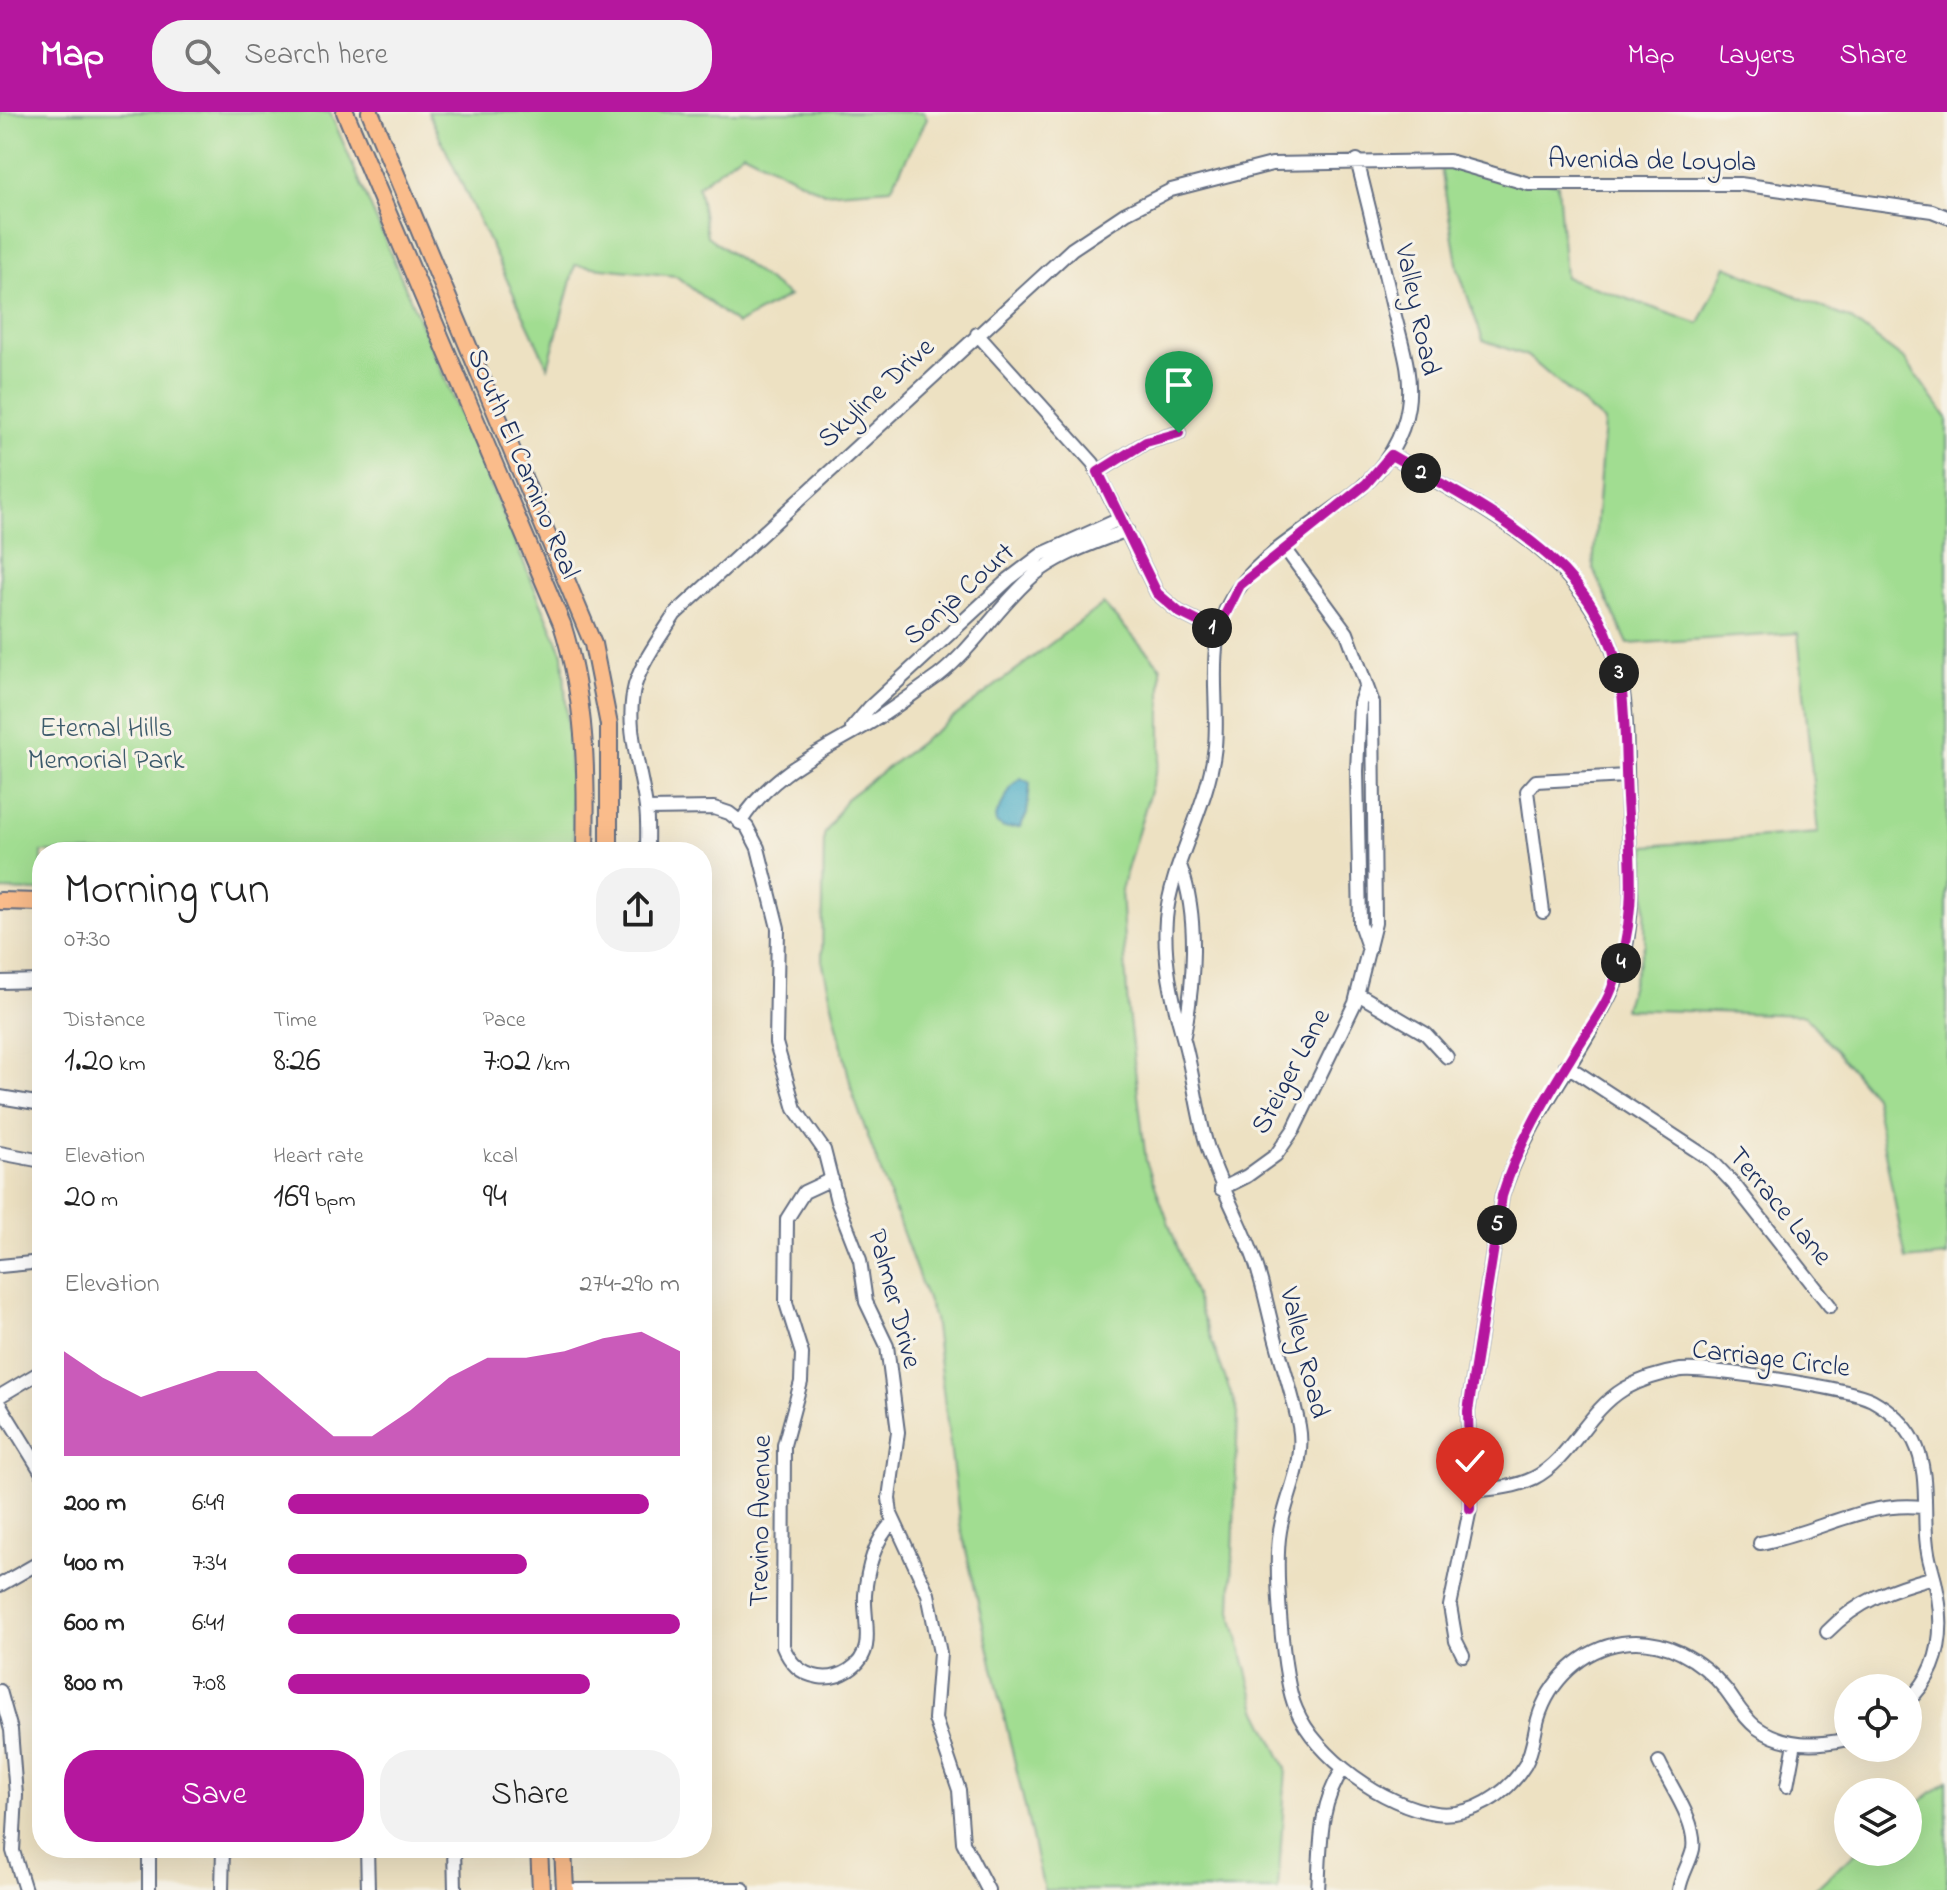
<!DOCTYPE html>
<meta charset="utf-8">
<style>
:root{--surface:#fff;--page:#f2f2f2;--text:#222;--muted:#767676;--accent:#b5179e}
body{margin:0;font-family:"Indie Flower",sans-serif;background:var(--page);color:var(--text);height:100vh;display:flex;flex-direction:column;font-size:30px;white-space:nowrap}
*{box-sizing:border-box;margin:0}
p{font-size:26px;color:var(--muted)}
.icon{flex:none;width:44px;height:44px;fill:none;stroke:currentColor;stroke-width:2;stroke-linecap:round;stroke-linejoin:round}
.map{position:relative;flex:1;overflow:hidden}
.side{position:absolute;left:32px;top:730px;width:680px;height:1016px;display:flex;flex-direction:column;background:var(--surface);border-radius:32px;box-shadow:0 8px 32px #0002}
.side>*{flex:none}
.buttons{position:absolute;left:1834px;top:1562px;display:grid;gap:16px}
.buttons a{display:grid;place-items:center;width:88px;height:88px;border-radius:50%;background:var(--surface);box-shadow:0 8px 32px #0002;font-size:40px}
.pin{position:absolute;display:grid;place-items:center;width:68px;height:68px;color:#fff;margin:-82px -34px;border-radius:50% 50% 50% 0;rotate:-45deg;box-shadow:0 0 8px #0007}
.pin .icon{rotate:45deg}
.km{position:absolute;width:40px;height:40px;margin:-20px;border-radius:50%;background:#222;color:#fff;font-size:22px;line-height:40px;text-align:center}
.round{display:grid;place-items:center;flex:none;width:84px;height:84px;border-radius:32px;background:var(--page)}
.head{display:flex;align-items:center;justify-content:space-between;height:136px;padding:0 32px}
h1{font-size:44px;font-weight:600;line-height:60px}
.figures{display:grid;grid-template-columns:repeat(3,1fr);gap:12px;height:136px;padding:8px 32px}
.figures div{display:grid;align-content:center}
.figures b{font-size:34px;font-weight:600}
.figures small{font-size:22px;font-weight:400}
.figures p{font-size:22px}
.chart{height:224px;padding:16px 32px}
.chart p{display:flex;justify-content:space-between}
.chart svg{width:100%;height:144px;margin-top:8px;fill:var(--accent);opacity:.7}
.primary-button{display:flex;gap:16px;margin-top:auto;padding:16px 32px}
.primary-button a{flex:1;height:92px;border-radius:32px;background:var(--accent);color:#fff;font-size:32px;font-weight:600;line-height:92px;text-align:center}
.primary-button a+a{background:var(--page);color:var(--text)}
ul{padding:0 32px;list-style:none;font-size:26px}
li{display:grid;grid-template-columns:128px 96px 1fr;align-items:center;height:60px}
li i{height:20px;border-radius:10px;background:var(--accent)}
header{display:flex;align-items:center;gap:48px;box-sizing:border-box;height:112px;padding:0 40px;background:var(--accent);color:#fff}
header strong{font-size:38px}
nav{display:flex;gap:44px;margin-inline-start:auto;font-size:28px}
.search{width:560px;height:72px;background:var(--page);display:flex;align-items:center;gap:20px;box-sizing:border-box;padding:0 28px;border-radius:32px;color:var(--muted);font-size:30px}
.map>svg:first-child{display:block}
</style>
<header>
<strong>Map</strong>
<div class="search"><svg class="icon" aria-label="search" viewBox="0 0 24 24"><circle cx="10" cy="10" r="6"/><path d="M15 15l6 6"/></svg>Search here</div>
<nav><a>Map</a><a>Layers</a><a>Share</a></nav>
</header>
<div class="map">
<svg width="1947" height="1778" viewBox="0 0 1947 1778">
<rect width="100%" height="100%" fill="#f7f3e8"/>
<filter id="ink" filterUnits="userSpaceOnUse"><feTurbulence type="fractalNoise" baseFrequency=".0125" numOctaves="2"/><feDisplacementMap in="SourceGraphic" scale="16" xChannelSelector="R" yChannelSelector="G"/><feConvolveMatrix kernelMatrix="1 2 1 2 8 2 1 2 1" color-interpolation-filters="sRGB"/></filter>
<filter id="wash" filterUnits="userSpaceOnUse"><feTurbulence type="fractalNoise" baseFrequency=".006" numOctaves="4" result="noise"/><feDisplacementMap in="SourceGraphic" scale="32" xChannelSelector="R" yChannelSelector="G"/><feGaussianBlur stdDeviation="1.8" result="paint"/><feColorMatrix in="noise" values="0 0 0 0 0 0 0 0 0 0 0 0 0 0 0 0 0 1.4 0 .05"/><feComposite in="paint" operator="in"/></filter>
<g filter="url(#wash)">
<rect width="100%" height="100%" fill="#ede1c2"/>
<path fill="#a1dd91" stroke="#5e8678" stroke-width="2" d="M0 0H330L563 542 575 740H42V779L0 778Z
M428 0H924L927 7 891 76 824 81 743 40 698 74 707 124 789 184 737 212 676 164 575 153 548 255Z
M1439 44 1558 72 1565 165 1699 212 1726 154 1850 207 1905 248 1947 306V1144L1906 1148 1874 984 1805 903 1624 897 1645 831 1646 734 1818 721 1798 521 1628 532 1593 456 1604 310 1527 244 1483 228 1458 157Z
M1103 492 1161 555V642L1121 778 1128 899 1146 1049 1238 1301 1231 1499 1257 1597 1286 1656 1278 1778H1044L960 1412 934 1207 853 983 822 848 824 723 846 687Z
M1947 1669V1778H1814L1856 1740H1908V1699Z"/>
<path fill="#46abc5" stroke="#306d92" stroke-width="2" d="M1021 666 1030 671 1027 702 1020 715 1004 716 996 711 995 705 1012 674Z"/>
</g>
<g filter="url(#ink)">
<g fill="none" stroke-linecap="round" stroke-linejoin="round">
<g stroke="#646d81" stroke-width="16">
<path id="minor" d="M1357 48C1370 99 1382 149 1394 200 1401 230 1413 262 1408 294 1404 324 1385 355 1362 375 1324 408 1272 433 1241 473 1201 523 1220 577 1215 634 1209 694 1171 751 1166 807 1163 847 1172 886 1183 925 1193 959 1196 996 1206 1030 1217 1069 1238 1103 1252 1141 1262 1166 1267 1195 1274 1221 1282 1252 1293 1283 1299 1314 1306 1352 1286 1382 1280 1419 1274 1453 1282 1566 1296 1597 1316 1645 1384 1694 1435 1701 1470 1706 1507 1683 1525 1653 1533 1639 1534 1622 1538 1607 1549 1569 1582 1537 1622 1531 1664 1525 1701 1547 1726 1578 1736 1591 1743 1605 1756 1615 1784 1635 1816 1634 1848 1627
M977 222 1093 351 1157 481 1179 500 1217 519
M1391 343C1486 399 1597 448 1621 568 1629 610 1626 658 1628 701 1631 763 1638 823 1611 881 1577 951 1526 1008 1502 1084L1468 1299 1470 1397 1450 1494 1456 1529 1463 1543
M1098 360 1146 330 1179 321
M1365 576 1360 591 1357 659 1360 812 1369 838
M852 616 870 595 1009 467 1042 442 1122 406
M646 697 714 696 729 701 747 715 758 736 778 816 776 931 795 997 824 1038 837 1089 860 1148 866 1190 887 1234 898 1320 889 1386 891 1402 928 1482 940 1541 935 1607 959 1678 963 1730 988 1778
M740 711C773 657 827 638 878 606 899 593 918 578 938 564 975 535 998 494 1034 463 1061 441 1095 431 1127 418
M647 740C647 726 648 711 646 696 641 656 624 614 635 573 643 548 661 524 675 502L1072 137 1126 101 1171 78 1272 52 1449 49 1529 72H1740L1932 99 1947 105
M1181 756C1199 805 1194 872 1184 923
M1543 800 1527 679 1536 669 1626 664
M0 870 42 869
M1358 882 1426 922 1447 945
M1566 953 1711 1048 1733 1071 1830 1194
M0 985 42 992
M0 1041 42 1049
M832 1067 804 1080 787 1107 786 1191 802 1242 801 1270 784 1333 783 1534C790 1551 800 1562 819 1565 839 1568 862 1555 866 1534 869 1518 864 1500 865 1483 867 1457 875 1427 893 1410
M1221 1077 1247 1064 1276 1043 1294 1017 1355 891 1375 811 1373 591 1347 521 1284 435
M0 1154 42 1150
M0 1284 42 1259
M0 1293 42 1361
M1470 1379C1491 1377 1514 1376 1534 1366 1571 1347 1586 1300 1624 1277 1640 1268 1662 1261 1681 1258 1707 1255 1850 1276 1872 1288 1890 1298 1904 1310 1914 1329 1933 1367 1919 1414 1931 1454 1945 1501 1947 1553 1908 1589
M1760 1431C1816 1422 1863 1389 1922 1395
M0 1473 42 1449
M1827 1520C1857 1489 1892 1476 1934 1465
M0 1579 11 1618 16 1683 13 1739 25 1778
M1659 1650C1670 1674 1697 1710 1693 1737 1690 1751 1681 1763 1679 1778
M1787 1674 1795 1631
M367 1736 368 1778
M454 1736 455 1778
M149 1778V1736
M222 1778 223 1736
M566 1778 743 1777
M1318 1778C1321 1735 1318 1694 1343 1657"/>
</g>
<g stroke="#646d81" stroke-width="20">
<path id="major" d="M345 0 562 512C586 588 587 662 585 740
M370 0 593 532 609 613V740
M0 789 42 790
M539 1736 541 1778
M563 1736 565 1778"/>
</g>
<use href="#minor" stroke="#fff" stroke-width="12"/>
<use href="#major" stroke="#fabc8b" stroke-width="16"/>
</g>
</g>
<g fill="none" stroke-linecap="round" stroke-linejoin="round" filter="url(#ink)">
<g stroke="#fff" stroke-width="16">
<path id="route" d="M1179 321 1146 330 1098 360 1157 481 1179 500 1217 519 1240 473 1366 372 1391 343C1484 397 1604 450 1621 572 1626 609 1625 648 1627 686 1631 758 1638 807 1612 876 1604 898 1587 919 1575 939 1546 986 1518 1031 1502 1084L1468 1299 1470 1397"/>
</g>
<use href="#route" stroke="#b5179e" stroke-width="10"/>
</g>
<g text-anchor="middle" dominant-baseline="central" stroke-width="6" stroke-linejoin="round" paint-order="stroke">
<g font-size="28" fill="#1b2f5e" stroke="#f7f3e8">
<text transform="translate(1652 50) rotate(1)">Avenida de Loyola</text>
<text transform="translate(1416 198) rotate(78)">Valley Road</text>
<text transform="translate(877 282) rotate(-43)">Skyline Drive</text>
<text transform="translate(522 352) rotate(67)">South El Camino Real</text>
<text transform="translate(960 483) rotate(-42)">Sonja Court</text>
<text transform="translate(1292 960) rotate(-62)">Steiger Lane</text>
<text transform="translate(1779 1095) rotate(50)">Terrace Lane</text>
<text transform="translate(893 1187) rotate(75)">Palmer Drive</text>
<text transform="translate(1303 1241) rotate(76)">Valley Road</text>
<text transform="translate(1771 1248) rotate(7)">Carriage Circle</text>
<text transform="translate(762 1409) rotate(-89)">Trevino Avenue</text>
</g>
<g font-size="28" fill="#3c5a6b" stroke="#f7f3e8">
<text x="106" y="617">Eternal Hills<tspan x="106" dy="32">Memorial Park</tspan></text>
</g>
</g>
</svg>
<div class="buttons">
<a><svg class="icon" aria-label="locate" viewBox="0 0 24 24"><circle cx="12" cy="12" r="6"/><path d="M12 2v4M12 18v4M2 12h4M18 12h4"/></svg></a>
<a><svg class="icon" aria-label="layers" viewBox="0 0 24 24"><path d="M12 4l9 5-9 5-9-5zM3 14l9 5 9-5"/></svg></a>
</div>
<div class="pin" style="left:1179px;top:321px;background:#1e9e55"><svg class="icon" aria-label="arrive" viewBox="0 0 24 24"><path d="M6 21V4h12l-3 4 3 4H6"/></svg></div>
<div class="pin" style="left:1470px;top:1397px;background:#d93025"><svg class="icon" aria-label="check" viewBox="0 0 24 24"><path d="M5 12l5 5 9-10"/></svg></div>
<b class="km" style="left:1212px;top:516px">1</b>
<b class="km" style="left:1421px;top:361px">2</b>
<b class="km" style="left:1619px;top:561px">3</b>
<b class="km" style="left:1621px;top:851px">4</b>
<b class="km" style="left:1497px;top:1113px">5</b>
<section class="side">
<div class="head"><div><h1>Morning run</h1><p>07:30</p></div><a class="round"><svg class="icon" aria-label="share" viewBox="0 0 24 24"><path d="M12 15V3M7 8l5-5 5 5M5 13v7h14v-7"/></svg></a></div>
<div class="figures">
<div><p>Distance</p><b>1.20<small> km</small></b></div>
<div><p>Time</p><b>8:26</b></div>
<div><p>Pace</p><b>7:02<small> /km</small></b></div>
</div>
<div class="figures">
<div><p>Elevation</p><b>20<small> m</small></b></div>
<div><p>Heart rate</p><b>169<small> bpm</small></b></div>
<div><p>kcal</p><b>94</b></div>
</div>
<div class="chart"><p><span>Elevation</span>274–290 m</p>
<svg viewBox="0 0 160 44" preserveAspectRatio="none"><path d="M0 44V12L10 20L20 26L30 22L40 18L50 18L60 28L70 38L80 38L90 30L100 20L110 14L120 14L130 12L140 8L150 6L160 12V44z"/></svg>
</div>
<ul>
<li><b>200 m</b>6:49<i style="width:92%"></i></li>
<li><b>400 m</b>7:34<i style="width:61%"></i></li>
<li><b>600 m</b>6:41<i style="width:100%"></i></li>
<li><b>800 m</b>7:08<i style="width:77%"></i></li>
</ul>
<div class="primary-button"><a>Save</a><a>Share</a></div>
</section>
</div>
